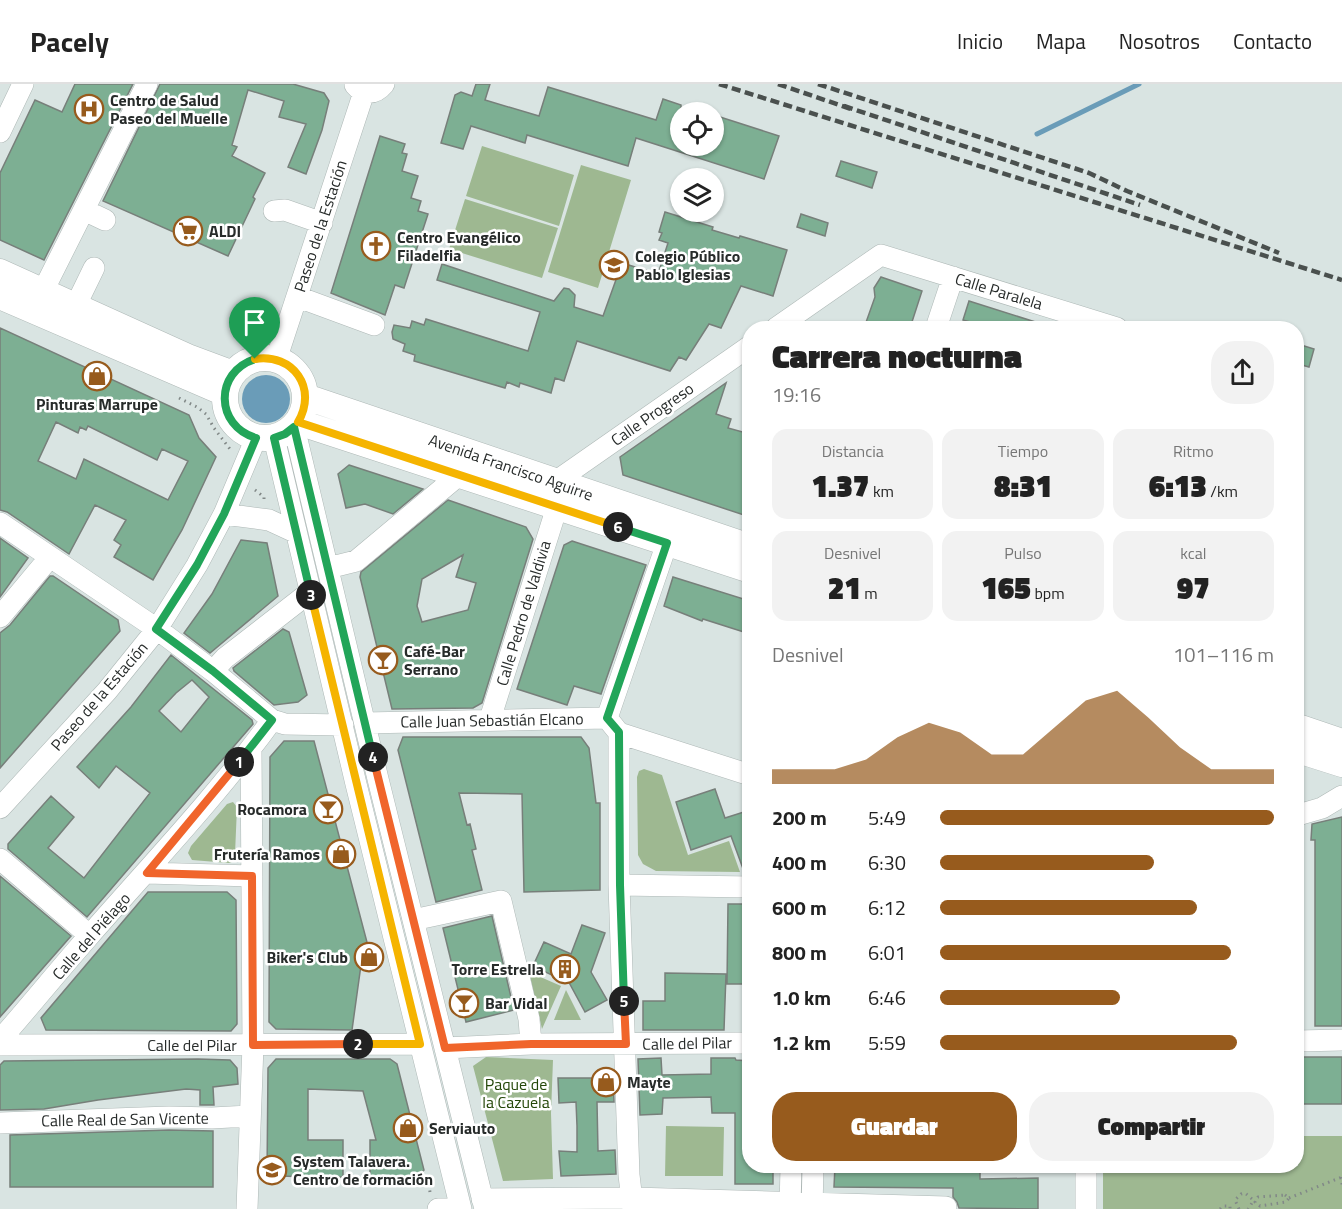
<!DOCTYPE html>
<html lang="es">
<meta charset="utf-8">
<style>
:root{--surface:#fff;--page:#f2f2f2;--text:#222;--muted:#767676;--line:#e0e0e0;--accent:#975b1d}
body{margin:0;font-family:"Titillium Web",sans-serif;background:var(--page);color:var(--text);height:100vh;display:flex;flex-direction:column;font-size:22px;white-space:nowrap}
*{box-sizing:border-box;margin:0}
p{font-size:20px;color:var(--muted)}
.icon{flex:none;width:33px;height:33px;fill:none;stroke:currentColor;stroke-width:2;stroke-linecap:round;stroke-linejoin:round}
.map{position:relative;flex:1;overflow:hidden}
.details{position:absolute;left:742px;top:237px;width:562px;height:852px;display:flex;flex-direction:column;background:var(--surface);border-radius:24px;box-shadow:0 2px 4px #0004}
.details>*{flex:none}
.buttons{position:absolute;left:670px;top:18px;display:grid;gap:12px}
.buttons a{display:grid;place-items:center;width:54px;height:54px;border-radius:50%;background:var(--surface);box-shadow:0 2px 4px #0004;font-size:30px}
.pin{position:absolute;display:grid;place-items:center;width:51px;height:51px;color:#fff;margin:-62px -26px;border-radius:50% 50% 50% 0;rotate:-45deg;box-shadow:0 0 6px #0007}
.pin .icon{rotate:45deg}
.km{position:absolute;width:30px;height:30px;margin:-15px;border-radius:50%;background:#222;color:#fff;font-size:16px;line-height:30px;text-align:center}
.round{display:grid;place-items:center;flex:none;width:63px;height:63px;border-radius:24px;background:var(--page)}
.summary{display:flex;align-items:center;justify-content:space-between;height:102px;padding:0 30px}
h1{font-size:33px;font-weight:800;line-height:45px}
.figures{display:grid;grid-template-columns:repeat(3,1fr);gap:9px;height:102px;padding:6px 30px}
.figures div{display:grid;align-content:center;border-radius:15px;background:var(--page);text-align:center}
.figures b{font-size:30px;font-weight:800}
.figures small{font-size:16px;font-weight:400}
.figures p{font-size:16px}
.chart{height:168px;padding:12px 30px}
.chart p{display:flex;justify-content:space-between}
.chart svg{width:100%;height:108px;margin-top:6px;fill:var(--accent);opacity:.7}
.action{display:flex;gap:12px;margin-top:auto;padding:12px 30px}
.action a{flex:1;height:69px;border-radius:24px;background:var(--accent);color:#fff;font-size:24px;font-weight:800;line-height:69px;text-align:center}
.action a+a{background:var(--page);color:var(--text)}
ul{padding:0 30px;list-style:none;font-size:20px}
li{display:grid;grid-template-columns:96px 72px 1fr;align-items:center;height:45px}
li i{height:15px;border-radius:8px;background:var(--accent)}
header{display:flex;align-items:center;gap:36px;box-sizing:border-box;height:84px;padding:0 30px;background:var(--surface);border-bottom:2px solid var(--line)}
header strong{font-size:28px}
nav{display:flex;gap:33px;margin-inline-start:auto;font-size:21px}
.map>svg:first-child{display:block}
</style>
<header>
<strong>Pacely</strong>
<nav><a>Inicio</a><a>Mapa</a><a>Nosotros</a><a>Contacto</a></nav>
</header>
<div class="map">
<svg width="1342" height="1125" viewBox="0 0 1342 1125">
<rect width="100%" height="100%" fill="#d9e4e2"/>
<path fill="#9eb891" d="M482 62 574 91 559 142 466 112Z
M581 81 631 96 598 204 548 188Z
M465 115 558 144 542 194 449 165Z
M644 685 662 691 688 771 729 757 740 788 656 787 643 780 638 771 637 693 639 687Z
M233 718 237 723 235 770 232 778 229 779 192 776 188 769 191 762 227 720Z
M529 888 561 902 542 945Z
M566 906 581 936H554Z
M486 973 553 976 551 1029 553 1095 503 1097 473 982Z
M666 1042 724 1043 723 1092H665Z
M1298 1052H1342V1125H1103V1082H1298Z"/>
<path fill="#6a9cb8" d="M242 315a24 24 0 1 1 48 0a24 24 0 1 1-48 0Z"/>
<g fill="none" stroke-linecap="round" stroke-linejoin="round">
<path stroke="#6a9cb8" stroke-width="5" d="M1037 50 1139 0"/>
</g>
<path fill="#7daf93" stroke="#777f7a" stroke-width="1.5" fill-rule="evenodd" d="M75 0H133L44 176 0 156V89L35 16 62 28Z
M160 0H293L324 9 329 17 322 46 306 90 288 83 306 40 279 33 284 17 248 6 232 61 237 63 232 72 265 89 253 113 255 115 228 172 103 117Z
M476 0H490L485 16 539 32 548 3 656 36 663 15 681 21V62H714V31L779 52 764 95 636 54 628 82 527 51 525 59 471 42 463 65 441 59 455 11 461 8 472 12Z
M380 52 405 60 402 69 407 70 402 87 418 92 411 114 421 117 418 127 428 130 404 204 395 201 385 231 331 209Z
M841 77 877 88 872 104 836 92Z
M665 128 713 143 712 146 739 154 740 152 787 166 773 212 741 202 721 244 709 240 686 276 679 273 670 287 577 257 564 297 555 294 551 309 520 299 519 303 507 298 505 304 414 277 415 271 403 267 405 260 393 255 392 248 394 241 410 244 412 237 424 241 426 235 528 267 540 228 437 196 442 180 554 217 564 204 569 205 575 211 574 223 603 232 622 179 658 190 668 159 659 156 662 149 659 148Z
M801 130 828 139 825 152 797 143Z
M881 193 922 207 910 244H864L875 213 874 204Z
M969 217 1048 242 1047 244H991L963 236Z
M0 244 189 331 199 354 216 373 182 446 153 496 114 473 121 461 114 456 126 436 95 421 69 470 7 428 0 426ZM56 338 78 349 80 343 86 346 88 342 157 376 162 365 188 377 168 416 84 375 76 395 38 377Z
M1301 261 1314 265 1309 283 1298 280Z
M726 299 716 330 731 335 728 344 750 350V433L623 391 620 373Z
M349 381 423 405 393 430 365 420 346 424 338 390Z
M448 416 526 443 533 455 482 619 473 624 392 625 360 493 361 488ZM463 471 456 493 476 499 468 526 422 538 417 522 422 495Z
M0 454 28 474 0 513Z
M241 456 267 459 278 512 210 569 184 549 212 510Z
M572 457 646 481 601 610 574 602 567 621 517 605 564 461Z
M50 492H53L118 536 120 547 0 684V549L10 541Z
M673 493 750 517V550L703 535 702 537 664 522Z
M283 545 289 548 307 611 298 618 274 621 234 587 233 584Z
M171 571 252 636 253 640 87 833 8 765V760L51 712 74 733 48 764 84 794 150 709 116 682 99 704 77 683 131 623ZM192 596 209 613 181 648 159 627 176 609Z
M403 653H581L589 664 596 719H600V806L524 808 522 710 459 709 467 741 470 740 476 765 472 766 482 806 436 818 398 666Z
M284 657H314L373 881H361L352 946 276 945 269 938 270 673Z
M715 705 725 734 750 726V790H745L731 752 691 766 676 718Z
M1342 733V942H1315V756H1311L1312 740Z
M0 792 71 852 0 933Z
M148 808H227L236 816 237 940 231 947 46 946 41 934Z
M728 820H750V900H727Z
M492 832 514 926 466 938 443 844Z
M582 841 605 849 591 888 607 916 585 928 566 893 560 895 533 882 544 858 571 870Z
M665 889 726 890 724 946H643V917H665Z
M1301 973H1342V1020H1298V993H1302Z
M661 974 662 991 711 990V974H735L736 976 750 977V1082H773V1100H735V1029H712L711 1013 663 1014 662 1030 640 1031 638 975Z
M198 975 230 976 237 984 238 1000 213 1003 214 1021H200V1006L186 1005 98 1016 44 1025 0 1026V981L4 977Z
M276 975H390L397 980 424 1086 418 1093H370V1056H376L363 1007 308 1005V1056H343V1093L267 1092 268 984Z
M558 994H613L614 1018H597L598 1067 615 1066 616 1090 561 1092 559 1067 577 1068V1042L576 1018 559 1019Z
M169 1046 213 1047V1103H10V1051Z
M835 1082H980V1095L1038 1094V1125L959 1124 957 1118 953 1113V1104L834 1103Z"/>
<g fill="none" stroke-linecap="round" stroke-linejoin="round">
<g stroke="#aeb8b6" stroke-width="22">
<path id="minor" d="M355 1C363 11 375 11 384 0
M0 48 23 0
M84 126 105 136
M274 127 285 126 322 139
M42 209 147 0
M298 213 374 241
M75 223 94 184
M776 244 881 171 1117 244
M936 244 953 193
M276 276 364 8
M294 343 378 695 485 1125
M274 354 356 700 461 1125
M555 398 750 262
M224 430 269 436 295 448
M0 439 157 545 213 587 272 636 285 640 343 641
M328 484 356 477 459 391
M0 533 50 473
M213 587 225 574 310 508
M607 634 667 459
M490 635 557 423
M365 639 607 634 619 649 750 691
M619 649V801L629 1091 633 1125
M0 724 107 607 157 545 197 481 224 430 256 354
M1298 731 1322 724 1342 712
M0 775 89 851
M147 789 252 792
M619 801 750 803
M413 836 501 817 529 935 531 960
M0 956C30 922 59 886 89 852 151 781 216 713 272 636
M1298 957 1342 956
M0 961 420 960
M445 964 531 960 750 959
M0 1039 169 1033 212 1034 249 1032
M482 1115 633 1114 946 1123
M247 1125 253 961 251 665
M438 1125H461
M790 1125 791 1082
M812 1125 813 1082
M1086 1125V1082"/>
</g>
<g stroke="#aeb8b6" stroke-width="27">
<path id="major" d="M0 188 190 274 233 290
M0 212 225 309
M225 314a40 40 0 1 1 80 0a40 40 0 1 1-80 0Z
M306 313 750 463
M298 338 750 486
M1298 643 1342 658
M1298 666 1342 680"/>
</g>
<path stroke="#818887" stroke-width="3" stroke-dasharray="1.5 4.5" stroke-linecap="butt" d="M179 314 197 323 206 330 214 344 230 365
M255 406 264 413V415
M1342 1093V1102
M430 1108 429 1102 433 1096
M1285 1111 1289 1114 1286 1118 1260 1122 1255 1118 1258 1113Z
M1289 1114 1342 1093V1090
M1220 1125 1223 1122H1230V1125
M1239 1125 1235 1116 1241 1110 1245 1109 1252 1115V1119L1248 1125"/>
<use href="#minor" stroke="#fff" stroke-width="21"/>
<use href="#major" stroke="#fff" stroke-width="26"/>
<path stroke="#4a504e" stroke-width="4.5" stroke-dasharray="9 4.5" stroke-linecap="butt" d="M719 0 1342 196
M778 0 851 25
M818 0 1089 89 1127 107 1279 169
M844 22 1140 121"/>
</g>
<g fill="none" stroke-linecap="round" stroke-linejoin="round">
<g stroke="#fff" stroke-width="12">
<path id="split-1" d="M239 678 272 636 213 587 156 545 197 481 224 430 256 354C215 342 214 288 255 275"/>
</g>
<g stroke="#fff" stroke-width="12">
<path id="split-2" d="M239 678 147 789 252 792 253 961 358 960"/>
</g>
<g stroke="#fff" stroke-width="12">
<path id="split-3" d="M311 511 420 960H358"/>
</g>
<g stroke="#fff" stroke-width="12">
<path id="split-4" d="M311 511 274 354 285 350 294 343 373 673"/>
</g>
<g stroke="#fff" stroke-width="12">
<path id="split-5" d="M373 673 445 964 531 960H626L624 917"/>
</g>
<g stroke="#fff" stroke-width="12">
<path id="split-6" d="M618 443 667 459 607 634 619 648 620 801 624 917"/>
</g>
<g stroke="#fff" stroke-width="12">
<path id="split-7" d="M255 275C293 269 318 304 298 338L618 443"/>
</g>
<use href="#split-1" stroke="#22a559" stroke-width="8"/>
<use href="#split-2" stroke="#f0652b" stroke-width="8"/>
<use href="#split-3" stroke="#f5b400" stroke-width="8"/>
<use href="#split-4" stroke="#22a559" stroke-width="8"/>
<use href="#split-5" stroke="#f0652b" stroke-width="8"/>
<use href="#split-6" stroke="#22a559" stroke-width="8"/>
<use href="#split-7" stroke="#f5b400" stroke-width="8"/>
</g>
<defs>
<g id="hospital-ring" transform="scale(1.5)"><circle r="9.5" fill="#fff" stroke="#975b1d" stroke-width="1.5"/><path d="M-5-5h3v3.5h4V-5h3V5h-3V1.5h-4V5h-3Z" fill="#975b1d"/></g>
<g id="supermarket-ring" transform="scale(1.5)"><circle r="9.5" fill="#fff" stroke="#975b1d" stroke-width="1.5"/><path d="M-6-5.5h2.5l.6 2H6L4.5 2H-2.5L-4.4-4H-6ZM-1.5 3.2a1.3 1.3 0 1 0 .1 0ZM3 3.2a1.3 1.3 0 1 0 .1 0Z" fill="#975b1d"/></g>
<g id="church-ring" transform="scale(1.5)"><circle r="9.5" fill="#fff" stroke="#975b1d" stroke-width="1.5"/><path d="M-1.2-6h2.4v3.5h3.3v2.4h-3.3V6h-2.4V-.1h-3.3v-2.4h3.3Z" fill="#975b1d"/></g>
<g id="school-ring" transform="scale(1.5)"><circle r="9.5" fill="#fff" stroke="#975b1d" stroke-width="1.5"/><path d="M0-5L7-2L0 1L-7-2ZM-4 1L0 2.5L4 1V4Q0 6-4 4Z" fill="#975b1d"/></g>
<g id="shop-ring" transform="scale(1.5)"><circle r="9.5" fill="#fff" stroke="#975b1d" stroke-width="1.5"/><path d="M-5-2.5h2.3a2.7 3.5 0 0 1 5.4 0H5L5.5 6h-11ZM-1.5-2.5h3a1.5 2.3 0 0 0-3 0Z" fill="#975b1d"/></g>
<g id="bar-ring" transform="scale(1.5)"><circle r="9.5" fill="#fff" stroke="#975b1d" stroke-width="1.5"/><path d="M-6-5H6L.8 .8V4.5H3.5V6h-7V4.5H-.8V.8Z" fill="#975b1d"/></g>
<g id="building-ring" transform="scale(1.5)"><circle r="9.5" fill="#fff" stroke="#975b1d" stroke-width="1.5"/><path d="M-4-6H4V6H1V3H-1V6H-4ZM-2.5-4.3h1.7v1.8h-1.7ZM.8-4.3h1.7v1.8H.8ZM-2.5-1h1.7V.8h-1.7ZM.8-1h1.7V.8H.8Z" fill="#975b1d"/></g>
<g id="university-ring" transform="scale(1.5)"><circle r="9.5" fill="#fff" stroke="#975b1d" stroke-width="1.5"/><path d="M0-5L7-2L0 1L-7-2ZM-4 1L0 2.5L4 1V4Q0 6-4 4Z" fill="#975b1d"/></g>
</defs>
<g fill-rule="evenodd">
<use href="#hospital-ring" x="89" y="25"/>
<use href="#supermarket-ring" x="188" y="147"/>
<use href="#church-ring" x="376" y="162"/>
<use href="#school-ring" x="614" y="181"/>
<use href="#shop-ring" x="97" y="292"/>
<use href="#bar-ring" x="383" y="576"/>
<use href="#bar-ring" x="328" y="725"/>
<use href="#shop-ring" x="341" y="770"/>
<use href="#shop-ring" x="369" y="873"/>
<use href="#building-ring" x="565" y="885"/>
<use href="#bar-ring" x="464" y="919"/>
<use href="#shop-ring" x="606" y="998"/>
<use href="#shop-ring" x="408" y="1044"/>
<use href="#university-ring" x="272" y="1086"/>
</g>
<g text-anchor="middle" dominant-baseline="central" stroke-width="5" stroke-linejoin="round" paint-order="stroke">
<g font-size="16" font-weight="bold" fill="#272b2a" stroke="#fff" text-anchor="start">
<text x="110" y="16">Centro de Salud<tspan x="110" dy="18">Paseo del Muelle</tspan></text>
<text x="209" y="147">ALDI</text>
<text x="397" y="153">Centro Evangélico<tspan x="397" dy="18">Filadelfia</tspan></text>
<text x="635" y="172">Colegio Público<tspan x="635" dy="18">Pablo Iglesias</tspan></text>
<text x="97" y="320" text-anchor="middle">Pinturas Marrupe</text>
<text x="404" y="567">Café-Bar<tspan x="404" dy="18">Serrano</tspan></text>
<text x="307" y="725" text-anchor="end">Rocamora</text>
<text x="320" y="770" text-anchor="end">Frutería Ramos</text>
<text x="348" y="873" text-anchor="end">Biker's Club</text>
<text x="544" y="885" text-anchor="end">Torre Estrella</text>
<text x="485" y="919">Bar Vidal</text>
<text x="627" y="998">Mayte</text>
<text x="429" y="1044">Serviauto</text>
<text x="293" y="1077">System Talavera.<tspan x="293" dy="18">Centro de formación</tspan></text>
</g>
<g font-size="16" fill="#272b2a" stroke="#fff">
<text transform="translate(320 142) rotate(-72)">Paseo de la Estación</text>
<text transform="translate(999 207) rotate(17)">Calle Paralela</text>
<text transform="translate(652 330) rotate(-35)">Calle Progreso</text>
<text transform="translate(511 383) rotate(19)">Avenida Francisco Aguirre</text>
<text transform="translate(523 529) rotate(-73)">Calle Pedro de Valdivia</text>
<text transform="translate(99 612) rotate(-49)">Paseo de la Estación</text>
<text transform="translate(492 636) rotate(-1)">Calle Juan Sebastián Elcano</text>
<text transform="translate(91 852) rotate(-49)">Calle del Piélago</text>
<text transform="translate(687 959) rotate(-1)">Calle del Pilar</text>
<text x="192" y="961">Calle del Pilar</text>
<text transform="translate(125 1035) rotate(-1)">Calle Real de San Vicente</text>
</g>
<g font-size="16" fill="#244708" stroke="#fff">
<text x="516" y="1000">Paque de<tspan x="516" dy="18">la Cazuela</tspan></text>
</g>
</g>
</svg>
<div class="buttons">
<a><svg class="icon" aria-label="locate" viewBox="0 0 24 24"><circle cx="12" cy="12" r="6"/><path d="M12 2v4M12 18v4M2 12h4M18 12h4"/></svg></a>
<a><svg class="icon" aria-label="layers" viewBox="0 0 24 24"><path d="M12 4l9 5-9 5-9-5zM3 14l9 5 9-5"/></svg></a>
</div>
<div class="pin" style="left:255px;top:275px;background:#1e9e55"><svg class="icon" aria-label="arrive" viewBox="0 0 24 24"><path d="M6 21V4h12l-3 4 3 4H6"/></svg></div>
<b class="km" style="left:239px;top:678px">1</b>
<b class="km" style="left:358px;top:960px">2</b>
<b class="km" style="left:311px;top:511px">3</b>
<b class="km" style="left:373px;top:673px">4</b>
<b class="km" style="left:624px;top:917px">5</b>
<b class="km" style="left:618px;top:443px">6</b>
<section class="details">
<div class="summary"><div><h1>Carrera nocturna</h1><p>19:16</p></div><a class="round"><svg class="icon" aria-label="share" viewBox="0 0 24 24"><path d="M12 15V3M7 8l5-5 5 5M5 13v7h14v-7"/></svg></a></div>
<div class="figures">
<div><p>Distancia</p><b>1.37<small> km</small></b></div>
<div><p>Tiempo</p><b>8:31</b></div>
<div><p>Ritmo</p><b>6:13<small> /km</small></b></div>
</div>
<div class="figures">
<div><p>Desnivel</p><b>21<small> m</small></b></div>
<div><p>Pulso</p><b>165<small> bpm</small></b></div>
<div><p>kcal</p><b>97</b></div>
</div>
<div class="chart"><p><span>Desnivel</span>101–116 m</p>
<svg viewBox="0 0 160 44" preserveAspectRatio="none"><path d="M0 44V38L10 38L20 38L30 34L40 25L50 19L60 23L70 32L80 32L90 21L100 10L110 6L120 17L130 29L140 38L150 38L160 38V44z"/></svg>
</div>
<ul>
<li><b>200 m</b>5:49<i style="width:100%"></i></li>
<li><b>400 m</b>6:30<i style="width:64%"></i></li>
<li><b>600 m</b>6:12<i style="width:77%"></i></li>
<li><b>800 m</b>6:01<i style="width:87%"></i></li>
<li><b>1.0 km</b>6:46<i style="width:54%"></i></li>
<li><b>1.2 km</b>5:59<i style="width:89%"></i></li>
</ul>
<div class="action"><a>Guardar</a><a>Compartir</a></div>
</section>
</div>
